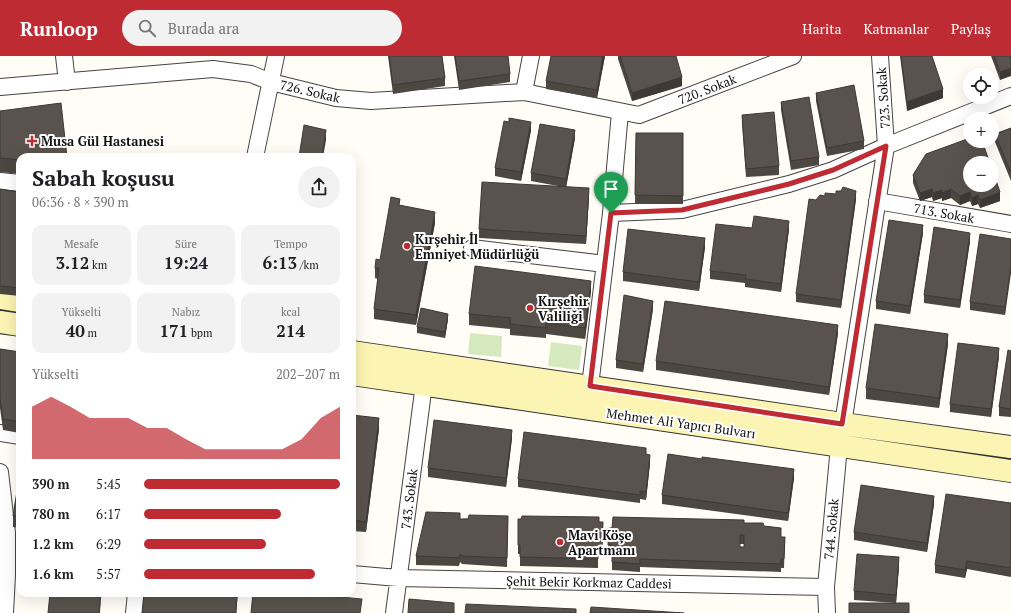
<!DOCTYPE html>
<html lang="tr">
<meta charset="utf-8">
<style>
:root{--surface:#fff;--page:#f2f2f2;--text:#202124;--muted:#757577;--accent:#be2b32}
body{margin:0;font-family:"PT Serif",serif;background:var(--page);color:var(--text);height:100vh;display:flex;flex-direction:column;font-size:15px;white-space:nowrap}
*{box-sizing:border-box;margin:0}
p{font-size:13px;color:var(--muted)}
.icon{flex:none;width:22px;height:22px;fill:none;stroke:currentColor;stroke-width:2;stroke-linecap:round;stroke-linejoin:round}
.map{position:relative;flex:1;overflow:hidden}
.drawer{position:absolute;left:16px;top:97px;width:340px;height:444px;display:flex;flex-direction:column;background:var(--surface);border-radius:12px;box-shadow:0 4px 16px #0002}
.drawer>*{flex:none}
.buttons{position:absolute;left:963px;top:12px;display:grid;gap:8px}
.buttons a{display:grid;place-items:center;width:36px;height:36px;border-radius:50%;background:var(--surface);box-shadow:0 4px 16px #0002;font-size:20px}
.pin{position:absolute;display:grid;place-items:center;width:34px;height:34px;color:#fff;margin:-41px -17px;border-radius:50% 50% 50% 0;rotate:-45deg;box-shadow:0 0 4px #0007}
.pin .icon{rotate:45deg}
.round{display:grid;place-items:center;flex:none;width:42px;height:42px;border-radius:21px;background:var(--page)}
.head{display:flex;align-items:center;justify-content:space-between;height:68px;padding:0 16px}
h1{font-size:22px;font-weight:800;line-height:30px}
.stats{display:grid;grid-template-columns:repeat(3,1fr);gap:6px;height:68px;padding:4px 16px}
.stats div{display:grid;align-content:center;border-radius:10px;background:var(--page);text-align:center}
.stats b{font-size:17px;font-weight:800}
.stats small{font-size:11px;font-weight:400}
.stats p{font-size:11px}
.chart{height:112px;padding:8px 16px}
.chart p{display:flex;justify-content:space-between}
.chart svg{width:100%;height:72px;margin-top:4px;fill:var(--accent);opacity:.7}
ul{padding:0 16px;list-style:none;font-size:13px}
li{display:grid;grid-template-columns:64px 48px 1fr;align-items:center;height:30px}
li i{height:10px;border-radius:5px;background:var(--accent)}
header{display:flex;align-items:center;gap:24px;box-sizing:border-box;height:56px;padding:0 20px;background:var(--accent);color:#fff}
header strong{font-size:19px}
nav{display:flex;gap:22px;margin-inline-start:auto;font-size:14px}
.search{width:280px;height:36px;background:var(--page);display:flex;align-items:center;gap:10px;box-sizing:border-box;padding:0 14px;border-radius:22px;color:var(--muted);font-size:15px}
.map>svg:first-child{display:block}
</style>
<header>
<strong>Runloop</strong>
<div class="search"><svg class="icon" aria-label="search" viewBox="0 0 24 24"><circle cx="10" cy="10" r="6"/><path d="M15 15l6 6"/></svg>Burada ara</div>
<nav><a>Harita</a><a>Katmanlar</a><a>Paylaş</a></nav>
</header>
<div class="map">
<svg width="1011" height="557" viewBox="0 0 1011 557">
<rect width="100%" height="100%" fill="#fffdf5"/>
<path fill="#d4e9be" d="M470 277 502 280 501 301 468 298Z
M551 286 582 290 579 314 548 310Z"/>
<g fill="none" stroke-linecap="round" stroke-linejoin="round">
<g stroke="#444" stroke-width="18">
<path id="street" d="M64 0 67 26
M0 31 213 13 251 18 271 26 336 42 371 45 524 36 639 59 793 0
M524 36 531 0
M255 101 276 0
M0 125 20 127
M877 145 1011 168
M611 157 682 154 789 128 833 114 886 90 1011 40
M472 192 605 208
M590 330 611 157 620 56
M843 368 886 90 880 0
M0 377 20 380
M0 416 7 477V519L5 557
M352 518 398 522 826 531
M134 557 136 537
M394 557 424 328
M827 557 826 531 839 390"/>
</g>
<g stroke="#333" stroke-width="24">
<path id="secondary" d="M0 242 20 245
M0 266 20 269
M352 296 843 368 1011 391
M352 318 1011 415"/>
</g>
<use href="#street" stroke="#fff" stroke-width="16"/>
<use href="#secondary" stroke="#fcf4b2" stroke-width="22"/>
</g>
<path fill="#4d4742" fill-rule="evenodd" d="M388 0H442L445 22V30L393 38Z
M454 0H508L510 18V26L459 34Z
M605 0 597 42 546 33V25Z
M618 0H676L682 30 632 45 618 3Z
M900 0H932L943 42 907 55Z
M991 0H1011L1000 24Z
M816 37 864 85V93L827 100 816 45Z
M781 46 819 101V109L791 114 781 54Z
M0 55 67 101H20V118L0 116Z
M742 59 779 110V119L746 121 742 67Z
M509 66 531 74 521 125 495 120V112Z
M1011 72V125L995 86V78Z
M636 77H683V148H635Z
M575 82 566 131 589 140 586 188 479 182V173L558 130 531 125V117Z
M913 119 1000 145 980 152 978 148 972 150 970 145 960 149 951 142 942 145V142L933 145 932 141 920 145 913 127Z
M0 133 20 136V240L0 238Z
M841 135 856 143 841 252 796 246V238L816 144 825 140 836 138Z
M400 150 435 167 416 269 374 263V253L378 223 375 222V212L380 204Z
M752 172 789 173 781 236 745 231V227L710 223V215Z
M923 177 910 258 876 253V245Z
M1011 183 1005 259 970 254V246Z
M970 185 960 252 924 247V239Z
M705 191 699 235 623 225V216Z
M591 235 585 283 546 278V282L510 279V273L469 269V258Z
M653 253 643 316 616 312V304Z
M448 263 445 282 417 277V271Z
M838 277 829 339 656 314V305Z
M948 288 939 352 866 343V332Z
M0 293 20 296V377L3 374 0 352Z
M1011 295V361L999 360V351Z
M999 300 991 361 950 356V348Z
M352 359 379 373 366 476 352 475Z
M512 382 506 431 428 421V412Z
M646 398 650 407 646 444 640 443V447L518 431V423Z
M20 417V472L13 471V460Z
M794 422 788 465 662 448V439Z
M1011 447V521L967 513 965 522 935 517V509Z
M934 448 927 496 854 484V476Z
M508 460 507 511 462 508 460 506 459 510 416 509V500L460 463Z
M518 463 603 466 602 499H598V512L520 510V498H518Z
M744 467 764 470 781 481H785L784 512H781V516L640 511V516L612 514V497H608L609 472ZM740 488H744V491H740Z
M899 510 896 547 854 544V535Z"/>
<path fill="#3e3936" d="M603 0H605L597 42V34Z
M1011 12V20L1000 24V16Z
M682 21V30L632 45V37Z
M943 33V42L907 55V46Z
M531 66V74L521 125V116Z
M326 74V84L323 101H322Z
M575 74V82L566 132V123Z
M589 132V140L586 188V180Z
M932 133V141L920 145V137Z
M951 133V142L942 145V137Z
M942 134V142L933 145V137Z
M856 135V143L841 252V244Z
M970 136V145L960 149V140Z
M1000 136V145L980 152V144Z
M978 139V148L972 150V142Z
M435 156V167L416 269V259Z
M789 165V173L781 236V228Z
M923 169V177L910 258V250Z
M970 177V185L960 252V244Z
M705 182V191L699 235V226Z
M1011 209V217L1005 259V251Z
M591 225V235L585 283V272Z
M653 245V253L643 316V308Z
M448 258V263L445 282V276Z
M838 269V277L829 339V331Z
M948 278V288L939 352V342Z
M999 292V300L991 361V353Z
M379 362V373L366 476V466Z
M512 374V382L506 431V422Z
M650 399V407L646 444V436Z
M794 413V422L788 465V457Z
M934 440V448L927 496V487Z
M899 501V510L896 547V539Z
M967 505V513L965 522V514Z
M101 537 100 557H99Z
M237 537H238L236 557Z"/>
<path fill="#59524d" stroke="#3e3936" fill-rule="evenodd" d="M389 0H442L445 22 393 29Z
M455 0H508L510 18 459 25Z
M551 0H603L597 34 546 25Z
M620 0H676L682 21 632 37Z
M901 0H932L943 33 907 46Z
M994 0H1011V12L1000 16Z
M854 29 864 85 827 92 816 37Z
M809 41 819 101 791 105 781 46Z
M61 47 67 101H44V100L30 98V101H20V104L0 102V55Z
M774 56 779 110 746 113 742 59Z
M509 62 531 66 521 116 495 112 504 65 509 66Z
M540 68 575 74 566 123 531 117Z
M304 69 326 74 322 101H299Z
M1011 72V117L995 78Z
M636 77H683V140L635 139Z
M970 82V85H982L990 107H970V129H992V113L1000 136 980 144 978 139 972 142 970 136 960 140 951 133 942 137V134L933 137 932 133 920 137 913 119 926 98Z
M482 126 589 132 586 180 479 173Z
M843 131 856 135 841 244 796 238 809 143 816 144 820 139 825 140V137L836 138V135H841Z
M0 133 20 136V232L0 230Z
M391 141 400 143 399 149 435 156 416 259 374 253 379 212H375L376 203 380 204Z
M754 160 789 165 781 228 745 223 746 219 710 215 716 168 752 172Z
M889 164 923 169 910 250 876 245Z
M934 171 970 177 960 244 924 239Z
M628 173 705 182 699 226 623 216Z
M980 178 1011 183V209L1005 251 970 246Z
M475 210 591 225 585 272 546 267V272L510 268 511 262 469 258Z
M624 239 653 245 643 308 616 304Z
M665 245 838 269 829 331 656 305Z
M421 252 448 258 445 276 417 271Z
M875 268 948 278 939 342 866 332Z
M958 287 999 292 991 353 950 348Z
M0 293 20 296V366L3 363 0 342Z
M1008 294 1011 295V353L999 351Z
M352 359 379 362 366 466 352 464Z
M434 364 512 374 506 422 428 412Z
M524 376 646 392V398L650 399 646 436 640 435V439L518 423Z
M668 398 702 403V401L794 413 788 457 662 439Z
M20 417V461L13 460Z
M861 429 934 440 927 487 854 476Z
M946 438 1011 447V512L967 505 965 514 935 509Z
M426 456 460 457V463H468L469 459 508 460 507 502 462 500 460 498 459 502 416 500Z
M522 460 599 461V466H603L602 490 598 491V503L520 501V489H518V463H521Z
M613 461 744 464V467H763L764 470 781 472V481H785L784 503H781V508L640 503V508L612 506V489H608L609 472H612ZM740 479H744V491H740Z
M857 498 899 501 896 539 854 535Z
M50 537H101L99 557H48Z
M144 537H237L236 557H142Z
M253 537H295L362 543 360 557H251Z
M409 543 454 547V557H408Z
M849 547H909V557H849Z
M466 548 576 553V557H465Z
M591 551 684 557H590Z"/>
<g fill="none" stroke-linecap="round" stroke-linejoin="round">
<g stroke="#fff" stroke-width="8">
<path id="route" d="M886 90 842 368 590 330 611 157 682 154 789 128 833 114Z"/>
</g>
<use href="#route" stroke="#be2b32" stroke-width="5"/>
</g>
<g fill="#be2b32" stroke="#fff" stroke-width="1.5">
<path d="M30 79h4v4h4v4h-4v4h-4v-4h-4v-4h4z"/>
<circle cx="407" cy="190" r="4"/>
<circle cx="530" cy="252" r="4"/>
<circle cx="560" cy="486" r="4"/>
</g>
<g text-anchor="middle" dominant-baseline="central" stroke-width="4" stroke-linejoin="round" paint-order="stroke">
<g font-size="13" fill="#111" stroke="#fff">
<text transform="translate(707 33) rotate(-21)">720. Sokak</text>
<text transform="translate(310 35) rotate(13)">726. Sokak</text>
<text transform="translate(883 42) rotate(-94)">723. Sokak</text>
<text transform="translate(944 157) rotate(10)">713. Sokak</text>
<text transform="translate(681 367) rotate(8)">Mehmet Ali Yapıcı Bulvarı</text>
<text transform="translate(409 443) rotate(-83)">743. Sokak</text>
<text transform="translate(831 473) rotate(-85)">744. Sokak</text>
<text transform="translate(589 526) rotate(1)">Şehit Bekir Korkmaz Caddesi</text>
</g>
<g font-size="13" font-weight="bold" fill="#111" stroke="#fff" text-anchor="start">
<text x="41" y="85">Musa Gül Hastanesi</text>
<text x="415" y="183">Kırşehir İl<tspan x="415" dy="15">Emniyet Müdürlüğü</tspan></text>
<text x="538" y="245">Kırşehir<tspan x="538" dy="15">Valiliği</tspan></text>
<text x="568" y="479">Mavi Köşe<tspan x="568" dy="15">Apartmanı</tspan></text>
</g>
</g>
</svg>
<div class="buttons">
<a><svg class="icon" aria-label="locate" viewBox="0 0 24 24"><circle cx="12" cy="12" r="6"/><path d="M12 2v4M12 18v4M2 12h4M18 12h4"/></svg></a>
<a>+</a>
<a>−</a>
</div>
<div class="pin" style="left:611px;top:157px;background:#1e9e55"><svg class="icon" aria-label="arrive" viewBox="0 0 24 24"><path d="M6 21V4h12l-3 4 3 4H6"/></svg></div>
<section class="drawer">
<div class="head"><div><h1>Sabah koşusu</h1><p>06:36 · 8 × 390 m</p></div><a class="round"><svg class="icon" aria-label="share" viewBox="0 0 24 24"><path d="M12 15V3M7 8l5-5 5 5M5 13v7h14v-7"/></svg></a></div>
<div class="stats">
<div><p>Mesafe</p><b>3.12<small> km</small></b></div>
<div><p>Süre</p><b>19:24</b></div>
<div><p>Tempo</p><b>6:13<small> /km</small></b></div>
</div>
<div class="stats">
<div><p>Yükselti</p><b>40<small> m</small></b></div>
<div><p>Nabız</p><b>171<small> bpm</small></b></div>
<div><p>kcal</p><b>214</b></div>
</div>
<div class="chart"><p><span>Yükselti</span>202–207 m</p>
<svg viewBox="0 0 160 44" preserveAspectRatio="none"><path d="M0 44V12L10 6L20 12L30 19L40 19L50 19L60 25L70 25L80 32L90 38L100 38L110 38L120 38L130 38L140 32L150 19L160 12V44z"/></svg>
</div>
<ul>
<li><b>390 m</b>5:45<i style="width:100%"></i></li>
<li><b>780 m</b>6:17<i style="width:70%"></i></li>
<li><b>1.2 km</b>6:29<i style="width:62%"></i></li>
<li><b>1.6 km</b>5:57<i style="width:87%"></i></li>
</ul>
</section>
</div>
